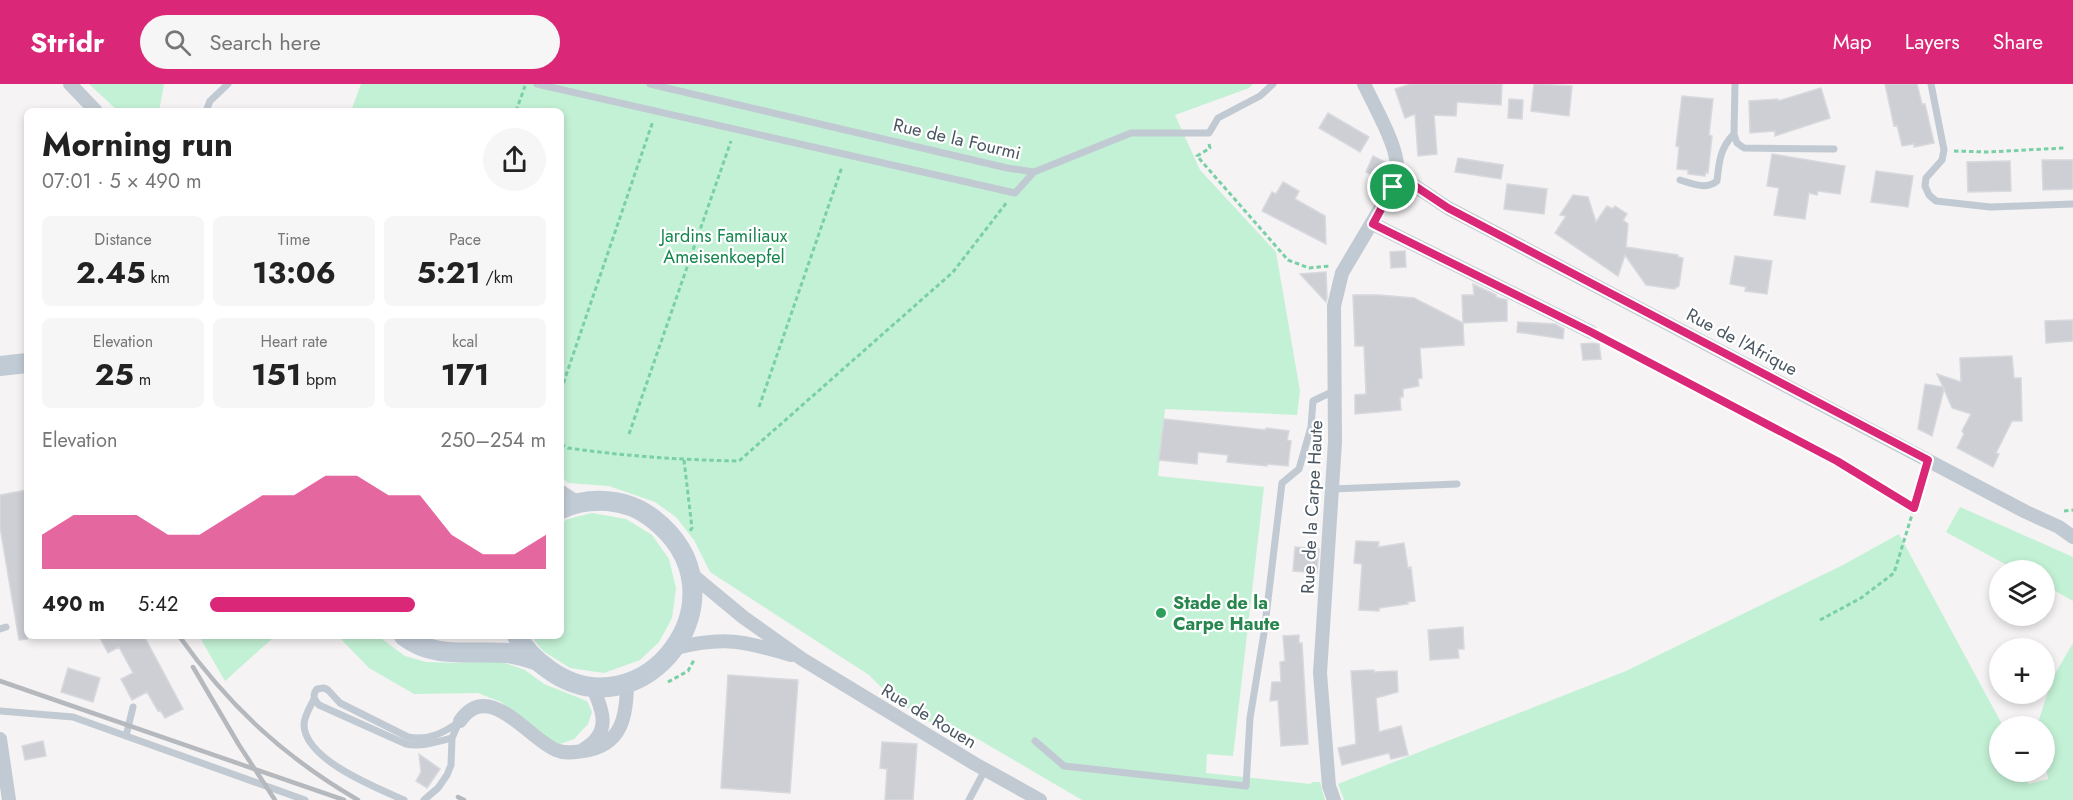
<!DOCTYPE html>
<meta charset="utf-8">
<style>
:root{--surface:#fff;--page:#f6f6f6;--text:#222;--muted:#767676;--accent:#db2777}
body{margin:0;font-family:Jost,sans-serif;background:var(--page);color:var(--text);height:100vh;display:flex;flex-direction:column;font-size:22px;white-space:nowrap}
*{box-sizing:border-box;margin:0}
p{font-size:20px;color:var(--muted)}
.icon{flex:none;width:33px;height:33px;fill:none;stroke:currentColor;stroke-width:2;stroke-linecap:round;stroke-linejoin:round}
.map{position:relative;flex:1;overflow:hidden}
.details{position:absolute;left:24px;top:24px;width:540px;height:531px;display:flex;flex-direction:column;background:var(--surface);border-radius:9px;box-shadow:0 3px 9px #0003}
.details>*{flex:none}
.buttons{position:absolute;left:1989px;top:476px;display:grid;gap:12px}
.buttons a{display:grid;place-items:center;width:66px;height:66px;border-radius:50%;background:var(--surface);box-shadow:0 3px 9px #0003;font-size:30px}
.pin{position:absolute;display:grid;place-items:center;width:51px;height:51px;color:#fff;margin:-26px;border:3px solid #fff;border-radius:50%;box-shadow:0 2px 6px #0007}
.round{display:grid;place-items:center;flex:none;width:63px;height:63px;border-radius:32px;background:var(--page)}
.summary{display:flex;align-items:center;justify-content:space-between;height:102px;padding:0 18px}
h1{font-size:33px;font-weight:700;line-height:45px}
.figures{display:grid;grid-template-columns:repeat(3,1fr);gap:9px;height:102px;padding:6px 18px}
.figures div{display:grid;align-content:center;border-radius:9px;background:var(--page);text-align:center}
.figures b{font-size:30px;font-weight:700}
.figures small{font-size:16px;font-weight:400}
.figures p{font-size:16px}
.chart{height:168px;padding:12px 18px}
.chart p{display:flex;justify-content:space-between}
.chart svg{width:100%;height:108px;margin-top:6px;fill:var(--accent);opacity:.7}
ul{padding:0 18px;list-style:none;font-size:20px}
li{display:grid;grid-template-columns:96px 72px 1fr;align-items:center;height:45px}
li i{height:15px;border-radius:8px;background:var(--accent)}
header{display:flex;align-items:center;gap:36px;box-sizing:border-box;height:84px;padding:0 30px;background:var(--accent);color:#fff}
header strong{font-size:28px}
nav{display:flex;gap:33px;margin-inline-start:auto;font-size:21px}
.search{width:420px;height:54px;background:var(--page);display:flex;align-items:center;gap:15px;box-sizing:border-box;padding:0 21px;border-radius:33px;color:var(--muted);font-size:22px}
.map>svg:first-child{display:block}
</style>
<header>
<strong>Stridr</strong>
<div class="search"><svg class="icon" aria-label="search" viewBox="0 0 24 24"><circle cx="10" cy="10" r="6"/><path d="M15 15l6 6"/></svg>Search here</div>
<nav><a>Map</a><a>Layers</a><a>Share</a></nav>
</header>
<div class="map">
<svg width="2073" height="716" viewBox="0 0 2073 716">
<rect width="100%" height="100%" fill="#f5f3f3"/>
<path fill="#c3f1d5" d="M89 0H164L159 27H118Z
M361 0H1253L1249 4 1175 31 1200 86 1276 168 1300 307 1297 331 1165 325 1158 392 1264 403 1233 672 1207 670 1206 689 1311 700 1312 698H1320L1325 716H1082L966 648 945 647 894 616 869 591 710 488 694 456 676 433 655 418 609 402 568 399 561 392V27H351Z
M1960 423 2073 473V517L2045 501 2044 486H2016L1946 448Z
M592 429 626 435 652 451 669 475 676 504 672 534 659 558 640 576 604 589 570 584 543 567 531 552H561V439L568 435Z
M1899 450 2003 642H2000V687H2023L2029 700 2048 695 2045 679 2044 642H2037L2052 595 2073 559V716H1344L1338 700 1626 587 1843 481Z
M199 552H275L225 597Z
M338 552H378L405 572 426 578 456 579 499 577 525 586 544 600 587 617 592 628 588 640 574 655 560 660 545 656 501 618 478 609 414 610 369 584Z"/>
<path fill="#cdcfd5" stroke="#d7d9de" stroke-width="1.5" d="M1411 0H1502L1501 21 1457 18 1456 32 1434 31 1437 70 1418 72 1415 30 1405 34 1395 5Z
M1534 0 1572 2 1569 32 1531 27Z
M1885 0H1917L1922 20H1925L1934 59 1914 63V60L1902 62 1897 41 1894 42Z
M1821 4 1830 34 1775 52V47L1750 49 1749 17 1778 15V17Z
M1682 12 1713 15 1709 51 1712 52 1708 89 1706 88 1705 92 1688 90V86L1677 85 1679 63 1676 62Z
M1509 15 1523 16 1522 35 1508 34Z
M1328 29 1369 53 1360 68 1319 44Z
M1772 70 1845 82 1840 110 1818 107 1817 111 1809 109 1805 135 1774 131 1779 104 1767 102Z
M1373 72 1385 78 1378 94 1366 88Z
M1458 74 1503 81 1501 95 1455 88Z
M2042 76H2073V105L2043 106Z
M2010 77 2011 107 1968 108 1967 78Z
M1876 87 1913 92 1908 123 1871 118Z
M1283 98 1299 107 1295 115 1325 132 1326 160 1262 127 1272 108 1276 110Z
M1507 100 1547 105 1544 130 1504 125Z
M1573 111 1588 113 1596 138 1607 122 1613 125 1615 122 1627 130 1623 136 1628 140 1626 163 1678 171V173L1683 174 1679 202 1674 205 1646 201 1625 171 1618 192 1555 149 1566 132 1560 131Z
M1405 167 1406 183 1391 184 1390 168Z
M1735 172 1772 177 1767 210 1745 207 1746 203 1730 200Z
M1326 188 1327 214 1326 218 1300 190Z
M1473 200 1496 211V213L1507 216V237L1463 239 1462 211H1474Z
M1353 211H1379L1414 214 1463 239 1464 261 1420 264 1422 294 1418 295 1419 302 1403 305V313H1400L1401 326 1355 330V311L1366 310 1364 262H1355Z
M2073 236V257L2046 259 2045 237Z
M1518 238 1555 240 1564 245 1563 255 1517 248Z
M1592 259 1599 260 1601 275 1583 276 1581 260Z
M2012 272 2014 294H2021L2022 337H2012L1996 369 1999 370 1993 383 1957 364 1964 350 1962 347 1971 330 1952 324 1944 305 1932 352 1918 345 1925 300 1943 303 1937 290 1961 298 1960 274Z
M1164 335 1266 346V344L1289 347 1287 356 1291 357 1288 382 1267 380V382L1227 378 1228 371 1198 368 1197 380 1159 376Z
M27 406V555L19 556 0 443V411Z
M1356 457 1379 458 1378 463 1404 459 1408 484 1411 483 1415 517 1407 518 1408 520 1379 524V527L1359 526 1362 480 1354 479Z
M1295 463 1319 465 1317 489 1293 487Z
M1463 543 1464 565H1458L1459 574 1430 576 1428 546Z
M1299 551V559H1302L1308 660 1281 662 1278 616 1270 617 1272 598H1281L1280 578 1285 577 1283 552Z
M99 552H144L183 625 165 634 160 626 158 627 147 608 132 616 121 595 133 589 119 563 108 569Z
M68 584 100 594 93 618 61 608Z
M1374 586V588L1397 587 1398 608 1376 614 1379 648 1401 642 1408 671 1391 675 1389 669 1342 681 1338 664 1356 660 1351 587Z
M728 591 798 596 790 709 721 704Z
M43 657 46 672 25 676 22 662Z
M882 658 917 660 913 716H885L887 685 880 684Z
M419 670 440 685 427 704 416 697 421 688Z"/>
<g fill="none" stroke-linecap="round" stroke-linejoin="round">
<path stroke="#7ad0a6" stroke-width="3" stroke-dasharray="4.5 3" stroke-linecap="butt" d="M516 27 525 2
M1209 60 1210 64 1197 72 1288 176 1309 184 1330 182
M1954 67 1988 68 2064 64
M1605 255 1837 377 1914 424
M561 306 653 37
M759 323 842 83
M629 350 731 57
M561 360 568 364C625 372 681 376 739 377L953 188 1007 118
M684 376 692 444 690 447
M2064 427 2073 426
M1820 536 1861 514 1894 489 1924 392
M668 598 688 587 694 576"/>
<path stroke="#c1cad2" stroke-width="7" d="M537 0 1015 109 1034 88
M650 0 1007 84 1034 88 1131 49H1209L1218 34 1260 12 1273 0
M1735 0 1734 50 1737 59 1744 64 1834 65
M1931 0 1944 66 1942 76 1926 94 1925 102 1929 111 1936 117 1990 123 2073 120
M206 27 210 17 228 0
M1680 96C1693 100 1706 106 1717 97 1719 78 1720 64 1734 50
M1332 405 1457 400
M0 545 6 543
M314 615C310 623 304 632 304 641 305 676 377 704 404 716
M0 627 73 633 305 716
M126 652 133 623
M452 654C436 658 422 663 406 660L319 621C314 616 312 611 317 605L324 604 328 606 340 619 408 653C428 657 444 649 460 637
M1035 657 1064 682 1246 702 1250 634 1264 549 1282 399 1299 385 1311 343 1313 317 1334 307
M424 716 438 704 447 691 451 681 452 654 458 640
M969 716 985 686"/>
<path stroke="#c1cad2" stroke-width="14" d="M70 0 96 27
M1397 90 1448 124 2026 428 2059 443 2073 453
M1373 140 1591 248
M561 408 578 419
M690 489 743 533 802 575 975 680 1040 716
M676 564C724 552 744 557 791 571
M460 637C489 595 528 654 556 666 565 670 574 668 583 667 622 662 627 632 627 598
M0 655 9 716
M584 665C612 649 603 626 592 602
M1334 716 1329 702 1320 589 1335 358 1334 222 1342 189 1393 103C1395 95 1398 88 1397 80 1395 58 1374 21 1364 0"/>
<path stroke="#c1cbd6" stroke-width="20" d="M0 282 27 279
M404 552C435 576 471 566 507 569 516 570 526 573 535 576
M517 552C525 566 535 576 548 585 642 654 754 512 652 434 626 414 590 412 561 425"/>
<path stroke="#b5b8bd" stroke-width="4.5" d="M179 552C229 622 284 673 358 716
M193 583 239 661 275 716
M0 597 344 716
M458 713 464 716"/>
</g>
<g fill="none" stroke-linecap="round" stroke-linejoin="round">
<g stroke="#fff" stroke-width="12">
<path id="route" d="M1397 90 1448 124 1928 376 1914 424 1837 377 1591 248 1373 140 1393 103Z"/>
</g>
<use href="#route" stroke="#db2777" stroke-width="8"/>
</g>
<circle fill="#2e9e5b" stroke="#fff" stroke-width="2" cx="1161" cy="529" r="6"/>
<g text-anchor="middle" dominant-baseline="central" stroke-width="4.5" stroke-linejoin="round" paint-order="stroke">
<g font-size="18" fill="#4a5661" stroke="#fff">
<text transform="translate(957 55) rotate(13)">Rue de la Fourmi</text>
<text transform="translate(1742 258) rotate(28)">Rue de l'Afrique</text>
<text transform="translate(1312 423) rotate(-87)">Rue de la Carpe Haute</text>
<text transform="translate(929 632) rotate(31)">Rue de Rouen</text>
</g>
<g font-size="18" fill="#17864f" stroke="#fff">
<text x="724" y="152">Jardins Familiaux<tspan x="724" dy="21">Ameisenkoepfel</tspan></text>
</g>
<g font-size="18" font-weight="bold" fill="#27864d" stroke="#fff" text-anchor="start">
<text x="1173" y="519">Stade de la<tspan x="1173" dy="21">Carpe Haute</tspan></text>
</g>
</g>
</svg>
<div class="buttons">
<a><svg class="icon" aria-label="layers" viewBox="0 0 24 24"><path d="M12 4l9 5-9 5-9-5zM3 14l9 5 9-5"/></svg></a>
<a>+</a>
<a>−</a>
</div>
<div class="pin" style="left:1393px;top:103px;background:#1e9e55"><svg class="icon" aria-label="arrive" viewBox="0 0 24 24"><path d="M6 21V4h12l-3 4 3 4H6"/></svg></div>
<section class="details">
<div class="summary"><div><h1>Morning run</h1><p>07:01 · 5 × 490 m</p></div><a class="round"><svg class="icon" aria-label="share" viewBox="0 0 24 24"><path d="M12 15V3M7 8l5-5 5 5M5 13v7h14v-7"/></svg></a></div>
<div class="figures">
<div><p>Distance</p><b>2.45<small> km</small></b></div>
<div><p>Time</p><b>13:06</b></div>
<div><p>Pace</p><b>5:21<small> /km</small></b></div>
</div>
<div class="figures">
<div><p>Elevation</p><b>25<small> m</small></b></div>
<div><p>Heart rate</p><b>151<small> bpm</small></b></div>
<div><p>kcal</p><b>171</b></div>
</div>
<div class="chart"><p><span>Elevation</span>250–254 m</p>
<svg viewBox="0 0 160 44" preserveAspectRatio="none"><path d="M0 44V30L10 22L20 22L30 22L40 30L50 30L60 22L70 14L80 14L90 6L100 6L110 14L120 14L130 30L140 38L150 38L160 30V44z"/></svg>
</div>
<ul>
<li><b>490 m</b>5:42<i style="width:61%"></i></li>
</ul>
</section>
</div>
